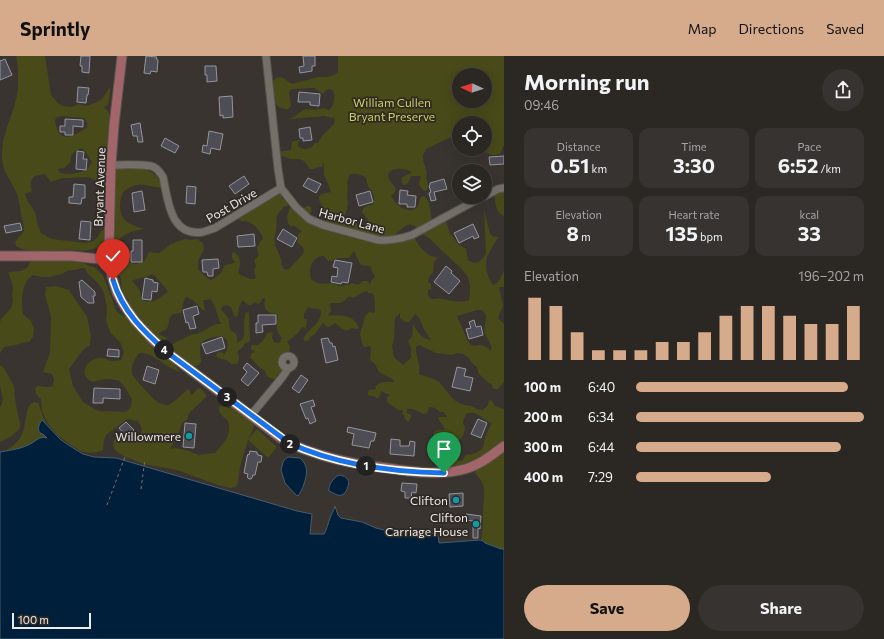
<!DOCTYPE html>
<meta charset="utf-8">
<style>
:root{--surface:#2b2723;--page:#373330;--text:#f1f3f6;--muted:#a6a5a6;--line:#474441;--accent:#d6ab8b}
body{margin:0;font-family:Commissioner,sans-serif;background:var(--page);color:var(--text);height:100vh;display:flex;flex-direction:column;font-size:15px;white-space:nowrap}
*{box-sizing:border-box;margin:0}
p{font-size:13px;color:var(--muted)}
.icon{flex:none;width:22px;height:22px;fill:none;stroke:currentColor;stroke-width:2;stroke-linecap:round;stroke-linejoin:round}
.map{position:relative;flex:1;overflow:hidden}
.drawer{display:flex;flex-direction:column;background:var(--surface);width:380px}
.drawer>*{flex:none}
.needle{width:26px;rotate:274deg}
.fabs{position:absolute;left:452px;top:12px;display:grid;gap:8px}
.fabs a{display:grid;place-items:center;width:40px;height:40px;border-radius:50%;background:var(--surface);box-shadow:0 4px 16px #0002,0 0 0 1px var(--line);font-size:20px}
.scale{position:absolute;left:12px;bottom:10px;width:79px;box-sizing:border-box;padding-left:4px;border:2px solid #eeeae7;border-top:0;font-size:11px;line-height:14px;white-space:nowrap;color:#eeeae7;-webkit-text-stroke:3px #2f2a25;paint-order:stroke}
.pin{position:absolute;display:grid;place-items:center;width:34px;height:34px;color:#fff;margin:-41px -17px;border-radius:50% 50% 50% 0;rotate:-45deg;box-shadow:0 0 4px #0007}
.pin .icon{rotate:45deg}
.km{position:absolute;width:20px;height:20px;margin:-10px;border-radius:50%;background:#222;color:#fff;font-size:11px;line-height:20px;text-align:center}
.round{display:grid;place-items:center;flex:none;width:42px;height:42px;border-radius:21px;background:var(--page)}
.summary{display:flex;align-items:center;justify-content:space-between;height:68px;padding:0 20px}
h1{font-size:22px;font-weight:700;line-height:30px}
.figures{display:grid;grid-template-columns:repeat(3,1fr);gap:6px;height:68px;padding:4px 20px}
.figures div{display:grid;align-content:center;border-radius:10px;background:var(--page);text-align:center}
.figures b{font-size:20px;font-weight:700}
.figures small{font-size:11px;font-weight:400}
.figures p{font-size:11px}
.chart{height:112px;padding:8px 20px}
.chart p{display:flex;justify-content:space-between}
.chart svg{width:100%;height:72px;margin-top:4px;stroke:var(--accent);stroke-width:6}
.primary-button{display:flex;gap:8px;margin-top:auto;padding:8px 20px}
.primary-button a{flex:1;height:46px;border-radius:24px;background:var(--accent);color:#111;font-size:16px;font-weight:700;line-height:46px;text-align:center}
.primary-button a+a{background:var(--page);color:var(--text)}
ul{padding:0 20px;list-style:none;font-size:13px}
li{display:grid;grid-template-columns:64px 48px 1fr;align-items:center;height:30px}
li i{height:10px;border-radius:5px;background:var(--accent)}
header{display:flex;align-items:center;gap:24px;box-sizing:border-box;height:56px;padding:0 20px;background:var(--accent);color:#111}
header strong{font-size:19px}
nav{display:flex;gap:22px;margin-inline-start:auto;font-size:14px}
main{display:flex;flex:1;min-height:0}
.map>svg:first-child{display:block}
</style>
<header>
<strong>Sprintly</strong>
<nav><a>Map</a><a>Directions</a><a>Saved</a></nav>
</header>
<main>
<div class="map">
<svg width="504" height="583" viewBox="0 0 504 583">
<rect width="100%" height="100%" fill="#39342f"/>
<path fill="#484a19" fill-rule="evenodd" d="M16 0H45L51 39 58 47 63 50 72 51 78 48 86 50 95 47 102 43 110 31C110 38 110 44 107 50L104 51 108 55 110 60 106 100 103 118 101 123 97 125 88 121 68 122H62L51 126 45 118C42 119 38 119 35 120 30 123 30 130 32 135L25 138 28 146 32 151 36 159 37 167 41 177 52 183 85 187 93 185 97 182 101 175 105 173 114 170 113 164 114 115C124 106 147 111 156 120 159 123 160 128 162 132 145 130 138 124 123 136 119 145 118 159 127 166 131 169 139 171 144 173 136 174 124 177 119 184 117 187 118 190 119 193 121 202 127 208 137 208 138 207 142 207 143 206 146 204 147 199 149 196L159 197 171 188 185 183 191 184 197 183 203 187C206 196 200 198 198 206 198 208 198 211 198 213L207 222 211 224 220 218 224 211 226 209 234 207 235 206C232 203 231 201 232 197L234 196C240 199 242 209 238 215L240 219C244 220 250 224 254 223L256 221 254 214 256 210 254 205 259 199 257 194V192L260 186 262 184 263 181C259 175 257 170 249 166 246 165 242 166 239 164V162L241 158 256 152 259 148 277 138H280L282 139V143H286L289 146V148L287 150 283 151 282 154C273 159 278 167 276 175 275 179 274 183 275 187 276 193 279 197 281 203 282 206 281 209 283 212 285 214 286 214 289 213L302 199 304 195 303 191 300 189 298 187V179L302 175 298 173 295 170H291L288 168 287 160 290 151 303 154 304 152 307 150H310C313 155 312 158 307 159L322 167 329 163C326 159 318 145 319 140 320 139 321 139 321 138L331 136 327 126 324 119V111L323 106 322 111H319L313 113H310L304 105 300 103H290L283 100 278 101V97L283 95 291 94 292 86 298 84H300L298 87V90C302 94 306 93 311 92L315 87H318L322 80 334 68 335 64 334 62 324 60 290 63 281 66 294 61 303 54 306 53 315 54 324 52 329 54C335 49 335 41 333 34L329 33 326 34 323 38 314 32H311L292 33 289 36C289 41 291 45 291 50L288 53C275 53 273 44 272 34 272 19 280 18 290 27L292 28 318 21H327L334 19 337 17 338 14V0H504V90H503L501 97C494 101 488 99 483 93H485V67H459V79H456L449 82 426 93 425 96 423 98V104L427 117 426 121 428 129 427 134 424 135C417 128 419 128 421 120H411C409 124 409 129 403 129 398 119 407 120 412 116 407 113 402 112 396 113 388 114 386 120 391 126 392 128 394 129 395 131 396 134 395 135 394 138L391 139C394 147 406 158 415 153 419 151 419 145 421 141L424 140C433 148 429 157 432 164L446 165 450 178 454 182 457 187 466 193 468 204C477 210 482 205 486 197L484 153 490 178 492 180 498 181C495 188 490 194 487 201 484 211 488 221 493 229 499 227 502 220 504 214V231H499L502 245 503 250 498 262 504 268V326L498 333H494L492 331 493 329C487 327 484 322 479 318L477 311 473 308 469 302 463 298 457 297 452 299 436 297 419 289 416 291V296L419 308V318C426 321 434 322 439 326 446 333 450 342 459 347 463 349 467 349 471 350 475 352 478 354 483 354L488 349 489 345 491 344 495 350 504 353V503L386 504 0 414V396C10 394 19 386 23 376 26 370 25 341 38 347 41 353 42 359 45 365 55 382 74 398 94 401 101 402 109 402 116 402L297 455 312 458 310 478H324C327 473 328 468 330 462 331 458 334 455 335 450L338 459 341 462 362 466 376 472 384 474H413L420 477 438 478 439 487 481 484C483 475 483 465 483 455 483 437 489 432 475 417L476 414H478L474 411 459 409 449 414 439 413 438 410 442 405 436 402 435 400C435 396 436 393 436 390 434 380 429 372 445 374 444 369 439 366 438 361H447L445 358 443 356H440L435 352 429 351 427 357 425 358C418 357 415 352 407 353V357L411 359V361L409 365H407L405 363 404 359 402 358 403 355 402 354H398L387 346V341L390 339 381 335 380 340 378 342H376L374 340H372L368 339V336L369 334 376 333 375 330 382 326H395L392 323 379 316 375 308 370 304 371 291 369 290 365 291 363 290 360 278 364 264 365 260 369 256 374 257 375 256 374 240 372 237H368L367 235C361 236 358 240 353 242L349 241 341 247H330L331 255 328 259C340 260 353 257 359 272L358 273 352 272C346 278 340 271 335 267L329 271H327L323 267 315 278 310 281 309 284 305 285 303 283C309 271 320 271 321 255 317 251 312 254 308 251L304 258V263H306L307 264 306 272 303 271H302L298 277 287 286C290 289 291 291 289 296L284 298 278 308 281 309 284 314 282 315V320L279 321 278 319 276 323C270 323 266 321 265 315L259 311 250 301 252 297 255 296 251 293V290L252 289H258L263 285 267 277 273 276 272 282 274 286 278 287 280 286 282 282C275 274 277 269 278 259 266 256 263 254 265 242H263L259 248H258L254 246 252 249C247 250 246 247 243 244L239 251 238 259 237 261 234 260 231 251 226 249 222 251 221 254C223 256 227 259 228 262 230 264 228 270 231 275 237 277 238 280 237 286 246 284 244 277 244 269 244 265 245 259 246 256L249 257 250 285 244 288 243 291 237 296 239 300 238 307 236 308H231C225 301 222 305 216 300L217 297 220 296 223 297 224 299C227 295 229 289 227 284L222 280C213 281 201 282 200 292 200 297 201 301 201 306L198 310C189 310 185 302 178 298 175 295 172 294 169 293V291L176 286 193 278H197L216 268H221C219 264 214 246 211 244 209 243 207 244 204 244L203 245 205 254H203C198 250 193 242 186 241L184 244 181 257 173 258C164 266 175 271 159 277V278C162 281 166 280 168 283 163 284 155 284 155 277L149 276 133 259 129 247V244L123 238 122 234 121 223 120 220 115 219 113 211 121 209C116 203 116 195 113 188 103 188 98 192 89 194 81 196 72 193 64 194 50 194 27 198 16 190L15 186 24 175C24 171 23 167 22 163 20 154 20 144 16 136 11 123 3 118 2 102 1 77 15 57 18 33 18 29 18 25 18 21 18 13 18 7 16 0ZM459 19H485V45H459ZM62 60 84 62C87 65 88 67 87 71 72 82 58 88 55 64L57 61ZM81 92 85 95 92 106 87 114C78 117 69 120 59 116L58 113 65 112 68 108 70 107 71 100 74 96ZM351 118H357L366 121 368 131C373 134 376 142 373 148 368 150 364 149 362 156 367 163 370 163 366 172L361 173 358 171 354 163H348L345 160 348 148 347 139 348 133 347 126 349 120ZM410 168 413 169 419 173 420 177 429 182 453 205 459 210 468 221 470 229V238L469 244C459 248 451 244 442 243 438 242 435 243 431 243 428 240 427 238 428 234L431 233V228L428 226 429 221 433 216 434 206 438 202C436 201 433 201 431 200 424 197 416 187 414 179L393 181C398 177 403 170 410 168ZM354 195 360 208C363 211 366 208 371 211 371 215 374 218 375 221L371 225 370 228 367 225H363L358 229C354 227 351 227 348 229H345L340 230 332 227 322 228 317 227 311 223C308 213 312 200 324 200L328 205H332L337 202H349ZM152 218 154 219 168 235C159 243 154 248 142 244 140 241 141 238 140 235 138 231 135 228 132 225 139 221 146 222 152 218ZM477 254H482C491 262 482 267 485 277 487 284 493 287 491 295 489 293 484 289 480 289 475 289 479 291 474 290 467 289 464 274 461 269 460 266 458 264 457 260ZM400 257V262C409 269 409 267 415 258L419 262 424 273 431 284C423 284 417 275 413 268L412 281 408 285 411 292V302L405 307 404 309 398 305 394 301 392 290 394 283 395 262ZM467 357C480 355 481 364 492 367 489 371 486 379 484 385 484 387 484 389 483 391 481 396 471 399 466 399L462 405 451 404 457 393V385C463 383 464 378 465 371 461 366 464 362 467 357Z
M500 136 504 137V160C495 156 496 147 494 139Z
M73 202 83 206 87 209 94 211 103 219 116 254C119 258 122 260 127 260L150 287 156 298 162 301 168 303 174 308 181 317C177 315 172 313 169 311 159 305 151 296 139 297 135 303 129 312 133 320 136 324 155 345 159 347 162 348 166 349 168 349 174 347 183 337 188 333L190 335 191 340 198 332 201 333 206 338V341L189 357 187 364 182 367 178 379 170 393 175 392 186 394 199 399 215 397C221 390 229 383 229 373 229 370 229 366 227 364 222 359 219 359 219 351L221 350 238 354 253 366 254 371 249 382 257 373 277 391 268 402 248 384C245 396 240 406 239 419 238 423 239 427 236 431L230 432 218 429 177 414 144 408 123 400 115 394 113 389 114 384C121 378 121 381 128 383 128 384 133 384 134 384L140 380 142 373 138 365 127 363 106 379 104 384 103 394 98 396 90 397 80 395 57 379 49 369 42 355 41 343 36 338 35 333 37 330C43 330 47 332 53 330L54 323 52 318 43 316 50 297 51 261 45 238 46 231 56 230 69 234 87 261 91 280 90 289 83 294 69 313 73 330 83 346 98 355 126 356 131 351 132 343C129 338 124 329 119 325 113 322 99 323 93 326 78 320 85 304 99 302 103 301 106 304 111 305 114 305 118 305 121 304L124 296 120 286 110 276 106 264 107 252 104 237 98 227 88 218 85 212H82L75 214H69L62 218 49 221H41L33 219 27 224 24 231 22 241V250L23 258 31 265 34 272 33 281 29 286C24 286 20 288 16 289 6 291 4 288 0 298V266L1 263 11 252 13 245 12 240 13 233 12 227 8 216 21 215 28 211 30 205 58 204Z
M0 309 4 312 14 330 15 343 18 360 20 366V372L12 380 2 385H0V351L1 350C4 343 2 337 0 330 0 323 0 316 0 309Z"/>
<path fill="#001f3b" stroke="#475c6f" d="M42 364 61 384 73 392 83 398 94 401 116 402 297 455 312 458 310 478H324C327 473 328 468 330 462 331 458 334 455 335 450L338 459 341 462 362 466 376 472 384 474H413L420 477 438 478 439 487 480 484 483 485 485 487 501 493H504V583H0V396C11 394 22 393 32 387 37 384 40 380 47 382L44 379 39 376C38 371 39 368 42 364Z
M288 401 300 402C309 410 307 418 304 428 302 433 301 436 298 440L296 439 285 427 281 414 283 406 285 403Z
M339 419C351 421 350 428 345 437 339 442 336 438 329 435 328 430 333 422 339 419Z"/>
<path fill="#4e4d55" stroke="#95959d" d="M81 0H90L89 17 82 16V10H80Z
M146 0 157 1 156 3 158 4 157 16 151 15 150 18 144 17Z
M303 0H315V10H312V15L300 17 299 11 304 10Z
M5 3 12 19 0 24V5Z
M205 10H216L217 25 207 26V19H205Z
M78 31 89 32 88 39H87L86 47 77 46Z
M299 36 320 38 319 50 310 49V46H298Z
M232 40 233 61 223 62V59L220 60 219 41Z
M65 63 83 64V71L73 70V79H65V76H60V70H65Z
M140 67 143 86H138L137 80H133L131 69Z
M310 71 312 84 303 85V82H300L299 73Z
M209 75 223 78 220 94 211 92 210 98 202 96 203 89 207 90Z
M165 82 179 90 175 97 161 90Z
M77 95 84 96 83 103H87L86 114 76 113Z
M504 100V108L490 109 489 101Z
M244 120 249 128 235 138 229 130Z
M308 122 321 128 316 137 303 130Z
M444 123 447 133 434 136 436 144 431 145 429 137 431 136 429 130 430 129V127Z
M74 128 85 129V142H82L81 148 69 147V141H73Z
M187 130 196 131 195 148 186 147Z
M400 134 408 135 407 139 416 140 415 151H407V148H399Z
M142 135 145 154 134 156 132 137Z
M370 135 373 146 359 150 356 139Z
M81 165 91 166 90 184 79 183Z
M20 167 22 174 6 177 4 170Z
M473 168 479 181 474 183 473 180 459 187 454 177Z
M283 173 297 182 292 191 277 183Z
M254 178 255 190 238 191 237 180Z
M133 184H142V206H131V195H133Z
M218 203 219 212 213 213V220H208L207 216H203L202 204Z
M335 204 352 207 348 227 342 226 341 228 331 226 332 220 337 221 338 212 333 211Z
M446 210 452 215 451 217 460 225 449 238 434 226Z
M145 222 153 224V226L158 227 157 236 152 235 151 244 142 243Z
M82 224 95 236V240H93L94 247H88L81 241 79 226Z
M197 250 199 258 193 260 196 272 190 273 188 266 186 267 183 254Z
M258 259H276V268L262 269 263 276 256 277V267H258Z
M474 264 476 271 481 270 483 279 469 283 466 273 471 272 469 266Z
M222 281 225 292 206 298 202 288Z
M328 282 330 287H332L333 291 335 290 338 304 326 307 321 283Z
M108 293 119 294V301L107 300Z
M247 307 259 317 248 330 241 324 247 316 243 312Z
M147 310 159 314 155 328 143 324Z
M457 311 466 313 464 320 473 322 470 335 452 331Z
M301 319 308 324 299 337 292 332Z
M94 332 120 333V343L103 342V347H93Z
M313 344 315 350 311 351 316 365 310 368 308 362 306 363 300 348Z
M478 363 487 367 481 382 471 378Z
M126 366 134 374 127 381 119 372Z
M185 367 196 368 194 392 183 391Z
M348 371 376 377 374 385H371L369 392 352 389 354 378 347 376Z
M391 383 400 384V390H409L410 385 415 386 414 400 390 398Z
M250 395 257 396V398H258V399L262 400 261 406H258L255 419H253L252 422 251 423H249L247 421 248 418 244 417 247 401 248 398 249 399Z
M402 427 417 428 416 437 412 436 411 442H405V436L401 435Z
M463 437V450L450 451 449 438Z
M466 458 481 460 480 473 478 472V482H473V465L466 464Z"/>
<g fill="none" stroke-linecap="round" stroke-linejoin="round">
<g stroke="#56524d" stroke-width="9">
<path id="minor" d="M266 0 278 113 281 132 296 151 309 163 323 169 378 184C390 185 400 183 412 179L482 141
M111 109C122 109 140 108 151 110 156 111 160 116 163 121 168 144 170 181 203 176 207 175 211 173 215 172L281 132
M485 140 498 133 504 132
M282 306a6 6 0 1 1 12 0a6 6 0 1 1-12 0Z
M251 359C258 351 264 343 271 335 277 327 284 321 288 312"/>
</g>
<g stroke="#56524d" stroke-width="11">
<path id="major" d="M122 0 114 69 111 109 109 194 108 204 113 224 117 237 124 249 135 265 153 284 168 297 282 383C292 389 302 393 312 396 337 405 361 409 387 412 412 416 441 420 465 413 480 409 492 399 504 390
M0 200H72L108 204"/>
</g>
<path stroke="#77736e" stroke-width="1" stroke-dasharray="3 3" stroke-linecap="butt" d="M141 433 145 403
M107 449 125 401"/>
<use href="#minor" stroke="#746f68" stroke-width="7"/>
<use href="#major" stroke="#a2656a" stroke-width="9"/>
</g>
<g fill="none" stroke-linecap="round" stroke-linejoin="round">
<g stroke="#fff" stroke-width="8">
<path id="route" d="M113 224C122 255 144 276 168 297L289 387C337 409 392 416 444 417"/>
</g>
<use href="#route" stroke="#1a73e8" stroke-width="5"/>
</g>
<g fill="#0f9aa8" stroke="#2f2a25" stroke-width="1.5">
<circle cx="189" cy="380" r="4"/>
<circle cx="456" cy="444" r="4"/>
<circle cx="476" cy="468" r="4"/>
</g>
<g text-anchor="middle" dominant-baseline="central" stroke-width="3.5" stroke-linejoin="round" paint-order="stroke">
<g font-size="12" fill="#cdd15c" stroke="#2f2a25">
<text x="392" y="46">William Cullen<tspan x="392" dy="14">Bryant Preserve</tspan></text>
</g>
<g font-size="12" fill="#eeeae7" stroke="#2f2a25">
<text transform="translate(99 131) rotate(-88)">Bryant Avenue</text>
<text transform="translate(231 149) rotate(-30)">Post Drive</text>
<text transform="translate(352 164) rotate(15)">Harbor Lane</text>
</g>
<g font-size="12" fill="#eeeae7" stroke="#2f2a25" text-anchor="end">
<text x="181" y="380">Willowmere</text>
<text x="448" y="444">Clifton</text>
<text x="468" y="461">Clifton<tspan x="468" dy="14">Carriage House</tspan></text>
</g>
</g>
</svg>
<div class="fabs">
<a><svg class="needle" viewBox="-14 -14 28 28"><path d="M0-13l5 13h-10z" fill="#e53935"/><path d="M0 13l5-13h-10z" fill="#a6a5a6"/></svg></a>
<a><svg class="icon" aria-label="locate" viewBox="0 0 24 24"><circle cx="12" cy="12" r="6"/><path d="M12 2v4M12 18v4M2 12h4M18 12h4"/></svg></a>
<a><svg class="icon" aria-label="layers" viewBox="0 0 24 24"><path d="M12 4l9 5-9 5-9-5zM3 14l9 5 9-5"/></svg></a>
</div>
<div class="scale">100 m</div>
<div class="pin" style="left:444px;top:417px;background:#1e9e55"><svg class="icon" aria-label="arrive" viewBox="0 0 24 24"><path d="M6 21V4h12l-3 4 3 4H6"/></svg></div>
<div class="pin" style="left:113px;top:224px;background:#d93025"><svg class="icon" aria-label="check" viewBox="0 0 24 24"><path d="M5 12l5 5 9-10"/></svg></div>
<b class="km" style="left:366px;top:410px">1</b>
<b class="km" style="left:290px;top:388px">2</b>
<b class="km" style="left:227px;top:341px">3</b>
<b class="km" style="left:164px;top:294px">4</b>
</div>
<section class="drawer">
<div class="summary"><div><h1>Morning run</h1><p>09:46</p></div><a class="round"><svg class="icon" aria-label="share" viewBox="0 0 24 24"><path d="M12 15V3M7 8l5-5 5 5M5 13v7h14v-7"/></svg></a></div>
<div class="figures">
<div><p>Distance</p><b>0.51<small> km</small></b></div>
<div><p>Time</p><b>3:30</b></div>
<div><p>Pace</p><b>6:52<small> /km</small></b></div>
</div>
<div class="figures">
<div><p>Elevation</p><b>8<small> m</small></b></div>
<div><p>Heart rate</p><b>135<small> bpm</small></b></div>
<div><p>kcal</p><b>33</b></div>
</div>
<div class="chart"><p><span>Elevation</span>196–202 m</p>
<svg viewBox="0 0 160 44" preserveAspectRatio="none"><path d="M5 44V6M15 44V11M25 44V27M35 44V38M45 44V38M55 44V38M65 44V33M75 44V33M85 44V27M95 44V17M105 44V11M115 44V11M125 44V17M135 44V22M145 44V22M155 44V11"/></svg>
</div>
<ul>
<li><b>100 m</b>6:40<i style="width:93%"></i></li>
<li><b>200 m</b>6:34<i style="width:100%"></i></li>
<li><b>300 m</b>6:44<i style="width:90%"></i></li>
<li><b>400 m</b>7:29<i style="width:59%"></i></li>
</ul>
<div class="primary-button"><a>Save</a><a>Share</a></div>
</section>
</main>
